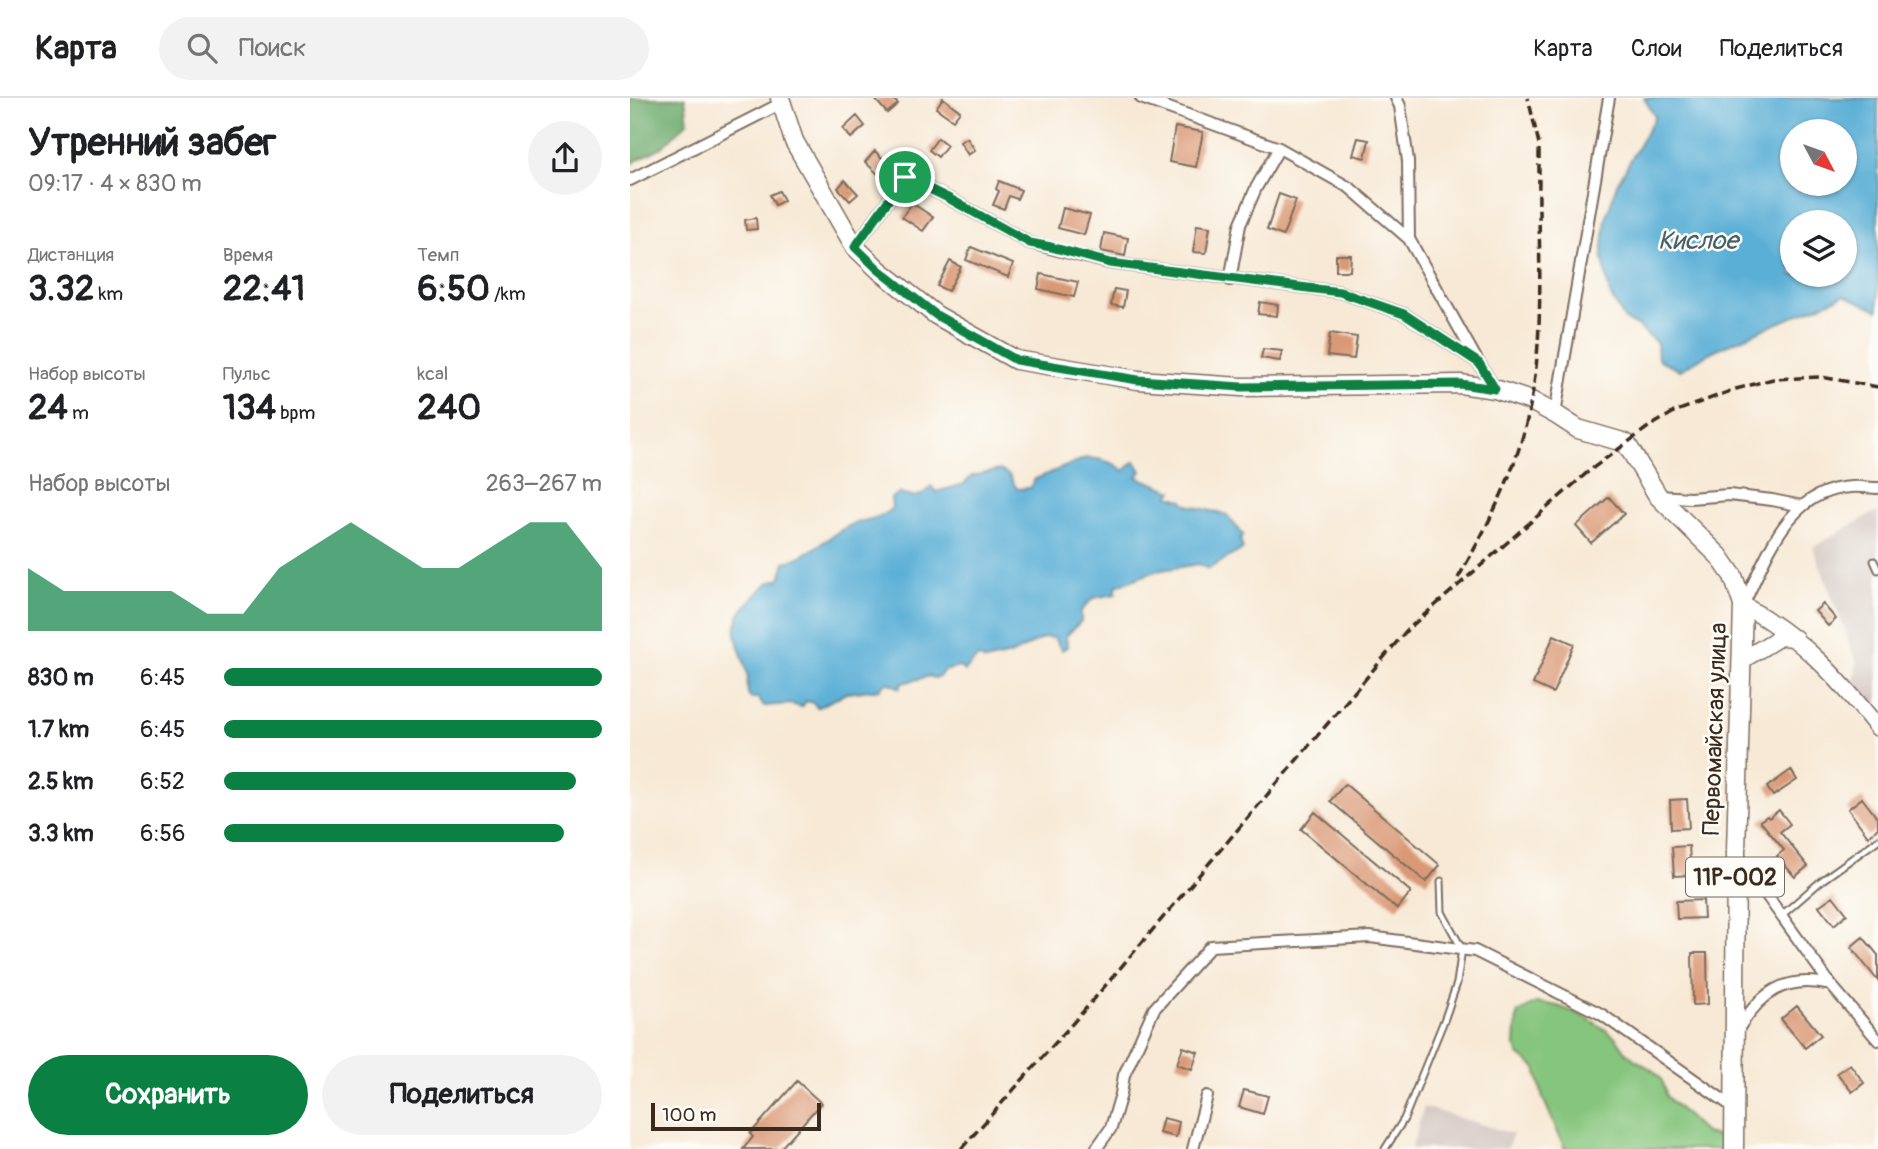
<!DOCTYPE html>
<html lang="ru">
<meta charset="utf-8">
<style>
:root{--surface:#fff;--page:#f2f2f2;--text:#202124;--muted:#757577;--line:#e0e0e0;--accent:#0b8043}
body{margin:0;font-family:Pangolin,sans-serif;background:var(--page);color:var(--text);height:100vh;display:flex;flex-direction:column;font-size:26px;white-space:nowrap}
*{box-sizing:border-box;margin:0}
p{font-size:23px;color:var(--muted)}
.icon{flex:none;width:38px;height:38px;fill:none;stroke:currentColor;stroke-width:2;stroke-linecap:round;stroke-linejoin:round}
.map{position:relative;flex:1;overflow:hidden}
.panel{display:flex;flex-direction:column;background:var(--surface);width:630px}
.panel>*{flex:none}
.needle{width:46px;rotate:131deg}
.tools{position:absolute;left:1150px;top:21px;display:grid;gap:14px}
.tools a{display:grid;place-items:center;width:77px;height:77px;border-radius:50%;background:var(--surface);box-shadow:0 2px 5px #0004;font-size:35px}
.scale{position:absolute;left:21px;bottom:18px;width:170px;box-sizing:border-box;padding-left:7px;border:4px solid #3b2a1e;border-top:0;font-size:19px;line-height:24px;white-space:nowrap;color:#3b2a1e;-webkit-text-stroke:5px #fdfcf7;paint-order:stroke}
.pin{position:absolute;display:grid;place-items:center;width:60px;height:60px;color:#fff;margin:-30px;border:4px solid #fff;border-radius:50%;box-shadow:0 2px 7px #0007}
.round{display:grid;place-items:center;flex:none;width:74px;height:74px;border-radius:37px;background:var(--page)}
.summary{display:flex;align-items:center;justify-content:space-between;height:119px;padding:0 28px}
h1{font-size:38px;font-weight:700;line-height:52px}
.figures{display:grid;grid-template-columns:repeat(3,1fr);gap:10px;height:119px;padding:7px 28px}
.figures div{display:grid;align-content:center}
.figures b{font-size:35px;font-weight:700}
.figures small{font-size:19px;font-weight:400}
.figures p{font-size:19px}
.chart{height:196px;padding:14px 28px}
.chart p{display:flex;justify-content:space-between}
.chart svg{width:100%;height:126px;margin-top:7px;fill:var(--accent);opacity:.7}
.action{display:flex;gap:14px;margin-top:auto;padding:14px 28px}
.action a{flex:1;height:80px;border-radius:42px;background:var(--accent);color:#fff;font-size:28px;font-weight:700;line-height:80px;text-align:center}
.action a+a{background:var(--page);color:var(--text)}
ul{padding:0 28px;list-style:none;font-size:23px}
li{display:grid;grid-template-columns:112px 84px 1fr;align-items:center;height:52px}
li i{height:18px;border-radius:9px;background:var(--accent)}
header{display:flex;align-items:center;gap:42px;box-sizing:border-box;height:98px;padding:0 35px;background:var(--surface);border-bottom:2px solid var(--line)}
header strong{font-size:33px}
nav{display:flex;gap:38px;margin-inline-start:auto;font-size:24px}
.search{width:490px;height:63px;background:var(--page);display:flex;align-items:center;gap:18px;box-sizing:border-box;padding:0 24px;border-radius:38px;color:var(--muted);font-size:26px}
main{display:flex;flex:1;min-height:0}
.map>svg:first-child{display:block}
</style>
<header>
<strong>Карта</strong>
<div class="search"><svg class="icon" aria-label="search" viewBox="0 0 24 24"><circle cx="10" cy="10" r="6"/><path d="M15 15l6 6"/></svg>Поиск</div>
<nav><a>Карта</a><a>Слои</a><a>Поделиться</a></nav>
</header>
<main>
<section class="panel">
<div class="summary"><div><h1>Утренний забег</h1><p>09:17 · 4 × 830 m</p></div><a class="round"><svg class="icon" aria-label="share" viewBox="0 0 24 24"><path d="M12 15V3M7 8l5-5 5 5M5 13v7h14v-7"/></svg></a></div>
<div class="figures">
<div><p>Дистанция</p><b>3.32<small> km</small></b></div>
<div><p>Время</p><b>22:41</b></div>
<div><p>Темп</p><b>6:50<small> /km</small></b></div>
</div>
<div class="figures">
<div><p>Набор высоты</p><b>24<small> m</small></b></div>
<div><p>Пульс</p><b>134<small> bpm</small></b></div>
<div><p>kcal</p><b>240</b></div>
</div>
<div class="chart"><p><span>Набор высоты</span>263–267 m</p>
<svg viewBox="0 0 160 44" preserveAspectRatio="none"><path d="M0 44V22L10 30L20 30L30 30L40 30L50 38L60 38L70 22L80 14L90 6L100 14L110 22L120 22L130 14L140 6L150 6L160 22V44z"/></svg>
</div>
<ul>
<li><b>830 m</b>6:45<i style="width:100%"></i></li>
<li><b>1.7 km</b>6:45<i style="width:100%"></i></li>
<li><b>2.5 km</b>6:52<i style="width:93%"></i></li>
<li><b>3.3 km</b>6:56<i style="width:90%"></i></li>
</ul>
<div class="action"><a>Сохранить</a><a>Поделиться</a></div>
</section>
<div class="map">
<svg width="1248" height="1051" viewBox="0 0 1248 1051">
<rect width="100%" height="100%" fill="#fdfcf7"/>
<filter id="ink" filterUnits="userSpaceOnUse"><feTurbulence type="fractalNoise" baseFrequency=".0143" numOctaves="2"/><feDisplacementMap in="SourceGraphic" scale="14" xChannelSelector="R" yChannelSelector="G"/><feConvolveMatrix kernelMatrix="1 2 1 2 8 2 1 2 1" color-interpolation-filters="sRGB"/></filter>
<filter id="wash" filterUnits="userSpaceOnUse"><feTurbulence type="fractalNoise" baseFrequency=".00686" numOctaves="4" result="noise"/><feDisplacementMap in="SourceGraphic" scale="28" xChannelSelector="R" yChannelSelector="G"/><feGaussianBlur stdDeviation="1.57" result="paint"/><feColorMatrix in="noise" values="0 0 0 0 0 0 0 0 0 0 0 0 0 0 0 0 0 1.4 0 .05"/><feComposite in="paint" operator="in"/></filter>
<g filter="url(#wash)">
<rect width="100%" height="100%" fill="#f7e9d5"/>
<path fill="#cfc0bb" d="M1243 415H1248V616L1223 587 1227 565 1183 449Z
M794 1009 883 1036 877 1051H781Z"/>
<path fill="#86c57d" stroke="#60784e" stroke-width="2" d="M906 905C932 905 964 922 985 939 990 944 993 951 998 956 1015 971 1034 971 1036 998L1075 1035 1091 1039 1094 1044V1051H935L913 1000 906 970 889 957 885 947 887 916Z"/>
<path fill="#6caa6c" stroke="#546a45" stroke-width="2" d="M0 0H55L58 24 32 49 0 66Z"/>
<path fill="#5aafd6" stroke="#4a6c7a" stroke-width="2" fill-rule="evenodd" d="M1014 0H1248V212L1214 197 1085 252 1050 272 1028 261 1027 245 1007 228 995 222 980 197 972 156 976 121 987 86 1025 19ZM1162 33H1214V86H1162ZM1162 124H1214V177H1162Z
M456 360C471 361 483 363 494 373L505 363 511 373 507 379 543 393 539 398 552 402 558 407 597 417 613 437 610 441 613 451 578 471 569 466 526 473 486 488V496L463 500 451 513V523L436 538 437 549 432 552 424 540 415 539 380 557 355 563 348 559 335 573 330 569 313 573 309 579 303 580 300 578 272 585 270 590 260 585 254 586 250 591 216 595 187 610 184 605 176 603 172 609 161 606 134 608 128 600H120C114 590 120 583 117 574 106 535 94 528 128 495 136 487 138 483 150 481L155 464C179 458 196 440 217 429 231 421 251 422 262 410L261 400 270 395C282 401 292 400 301 388L306 394 334 386 342 378 370 372 379 377 387 391 400 390 405 381Z"/>
<g id="blocks">
<path fill="#da9976" d="M244 0H262L268 6 257 15Z
M313 0 330 13 323 22 306 10Z
M227 18 235 28 221 40 213 31Z
M545 29 573 34 566 69 539 64Z
M308 40 317 47 308 59 299 52Z
M337 40 345 52 338 57 330 44Z
M728 40 739 42 735 60 723 57Z
M245 53 259 67 249 77 235 64Z
M215 82 228 96 220 103 208 90Z
M369 83 391 92 387 101 379 98 374 111 363 107 369 93 366 91Z
M149 93 154 102 145 107 140 97Z
M649 96 666 102 653 138 637 132Z
M282 105 303 119 293 133 272 119Z
M433 110 460 117 454 137 428 130Z
M126 120 127 131 116 132 115 122Z
M567 127 580 129 576 155 563 154Z
M474 135 498 140 495 158 471 153Z
M341 149 383 166 378 179 336 162Z
M706 157H721L720 173H706Z
M320 163 331 169 318 193 307 188Z
M411 176 448 184 444 199 408 191Z
M484 191 496 193 493 209 481 207Z
M630 204 648 207 647 218 628 216Z
M700 235 727 239 724 261 697 258Z
M633 251 652 253 650 263 631 260Z
M979 399 994 416 961 445 946 428Z
M1193 506 1206 521 1198 528 1185 513Z
M924 537 944 546 923 595 903 586Z
M1161 672 1167 682 1143 698 1137 689Z
M715 686 810 767 796 784 700 703Z
M1232 700 1248 721V730L1238 738 1218 711Z
M1057 701 1059 730 1041 731 1040 702Z
M1149 712 1160 726 1150 734 1178 768 1165 779 1147 758 1154 752 1130 723 1137 718 1139 720Z
M685 714 781 794 767 811 671 731Z
M1059 748 1061 777 1044 778 1042 749Z
M1203 798 1217 816 1204 827 1189 808Z
M1073 802 1074 820 1047 821 1046 803Z
M1233 839 1248 857V883L1221 849Z
M1062 855H1077L1078 906 1063 907Z
M1167 908 1191 937 1175 950 1151 921Z
M553 949 568 954 562 971 547 966Z
M1220 966 1234 985 1222 994 1207 975Z
M167 983 191 1005 150 1051H113L123 1039 120 1036Z
M614 992 638 998 633 1016 609 1009Z
M533 1020 549 1024 546 1039 529 1035Z"/>
</g>
</g>
<g filter="url(#ink)">
<use href="#blocks" fill-opacity="0" stroke="#7d6d5e" stroke-width="2"/>
<g fill="none" stroke-linecap="round" stroke-linejoin="round">
<g stroke="#7d6d5e" stroke-width="9">
<path id="lane" d="M1244 463 1248 472
M1152 817 1191 783 1248 742
M755 1051 774 1021 815 920 827 885 832 851 812 814 811 783"/>
</g>
<g stroke="#7d6d5e" stroke-width="14">
<path id="street" d="M511 0 649 50
M766 0 770 8 778 63 779 141
M0 82 152 5
M225 149 275 79 318 100 400 145 479 165 710 194 774 216 849 265 865 291
M600 182 610 127 626 90 649 50 720 90 779 141 848 264
M925 316 979 0
M1029 398 1060 400 1099 397 1142 402 1172 408
M1113 507C1137 459 1157 392 1221 389 1230 388 1239 390 1248 390
M1107 756 1201 887 1248 942
M1107 933C1130 895 1155 876 1201 887
M466 1051 481 1030 491 996 494 977 524 911 581 848 740 839 845 853 971 916 1103 1009
M563 1051 577 998"/>
</g>
<g stroke="#7d6d5e" stroke-width="19">
<path id="secondary" d="M1113 507C1172 540 1206 577 1248 630
M1111 563 1150 539 1165 540"/>
</g>
<g stroke="#7d6d5e" stroke-width="21">
<path id="primary" d="M150 0 164 43 225 149 249 172 306 217 386 262 508 282 611 289 830 286 865 291 901 303 925 316 948 331 996 345 1028 398 1089 458 1103 478 1113 507 1106 753 1104 1051"/>
</g>
<use href="#lane" stroke="#fff" stroke-width="5"/>
<use href="#street" stroke="#fff" stroke-width="10"/>
<use href="#secondary" stroke="#fff" stroke-width="16"/>
<use href="#primary" stroke="#fff" stroke-width="18"/>
<path stroke="#3b2a1e" stroke-width="3.5" stroke-dasharray="10 5" stroke-linecap="butt" d="M828 480C859 426 888 370 900 308 915 236 908 149 909 74V46L898 0
M331 1051 458 908 777 532 959 373 1017 330 1044 314 1106 291 1143 281 1191 279 1248 289"/>
</g>
</g>
<g fill="none" stroke-linecap="round" stroke-linejoin="round" filter="url(#ink)">
<g stroke="#fff" stroke-width="14">
<path id="route" d="M275 79 318 100 400 145 421 149 480 165 710 194 774 216 849 265 865 291 830 286 611 289 508 282 386 262 306 217 249 172 225 149Z"/>
</g>
<use href="#route" stroke="#0b8043" stroke-width="9"/>
</g>
<g text-anchor="middle" dominant-baseline="central" stroke-width="5" stroke-linejoin="round" paint-order="stroke">
<rect fill="#fdfcf7" stroke="#75695f" stroke-width="2" x="1056" y="759.5" width="98" height="39" rx="5"/>
<g font-size="23" font-weight="bold" fill="#3b2a1e">
<text x="1105" y="779">11Р-002</text>
</g>
<g font-size="24" fill="#3b2a1e" stroke="#fdfcf7">
<text transform="translate(1085 631) rotate(-88)">Первомайская улица</text>
</g>
<g font-size="26" font-style="italic" fill="#475f68" stroke="#fdfcf7">
<text x="1068" y="143">Кислое</text>
</g>
</g>
</svg>
<div class="tools">
<a><svg class="needle" viewBox="-14 -14 28 28"><path d="M0-13l5 13h-10z" fill="#e53935"/><path d="M0 13l5-13h-10z" fill="#757577"/></svg></a>
<a><svg class="icon" aria-label="layers" viewBox="0 0 24 24"><path d="M12 4l9 5-9 5-9-5zM3 14l9 5 9-5"/></svg></a>
</div>
<div class="scale">100 m</div>
<div class="pin" style="left:275px;top:79px;background:#1e9e55"><svg class="icon" aria-label="arrive" viewBox="0 0 24 24"><path d="M6 21V4h12l-3 4 3 4H6"/></svg></div>
</div>
</main>
